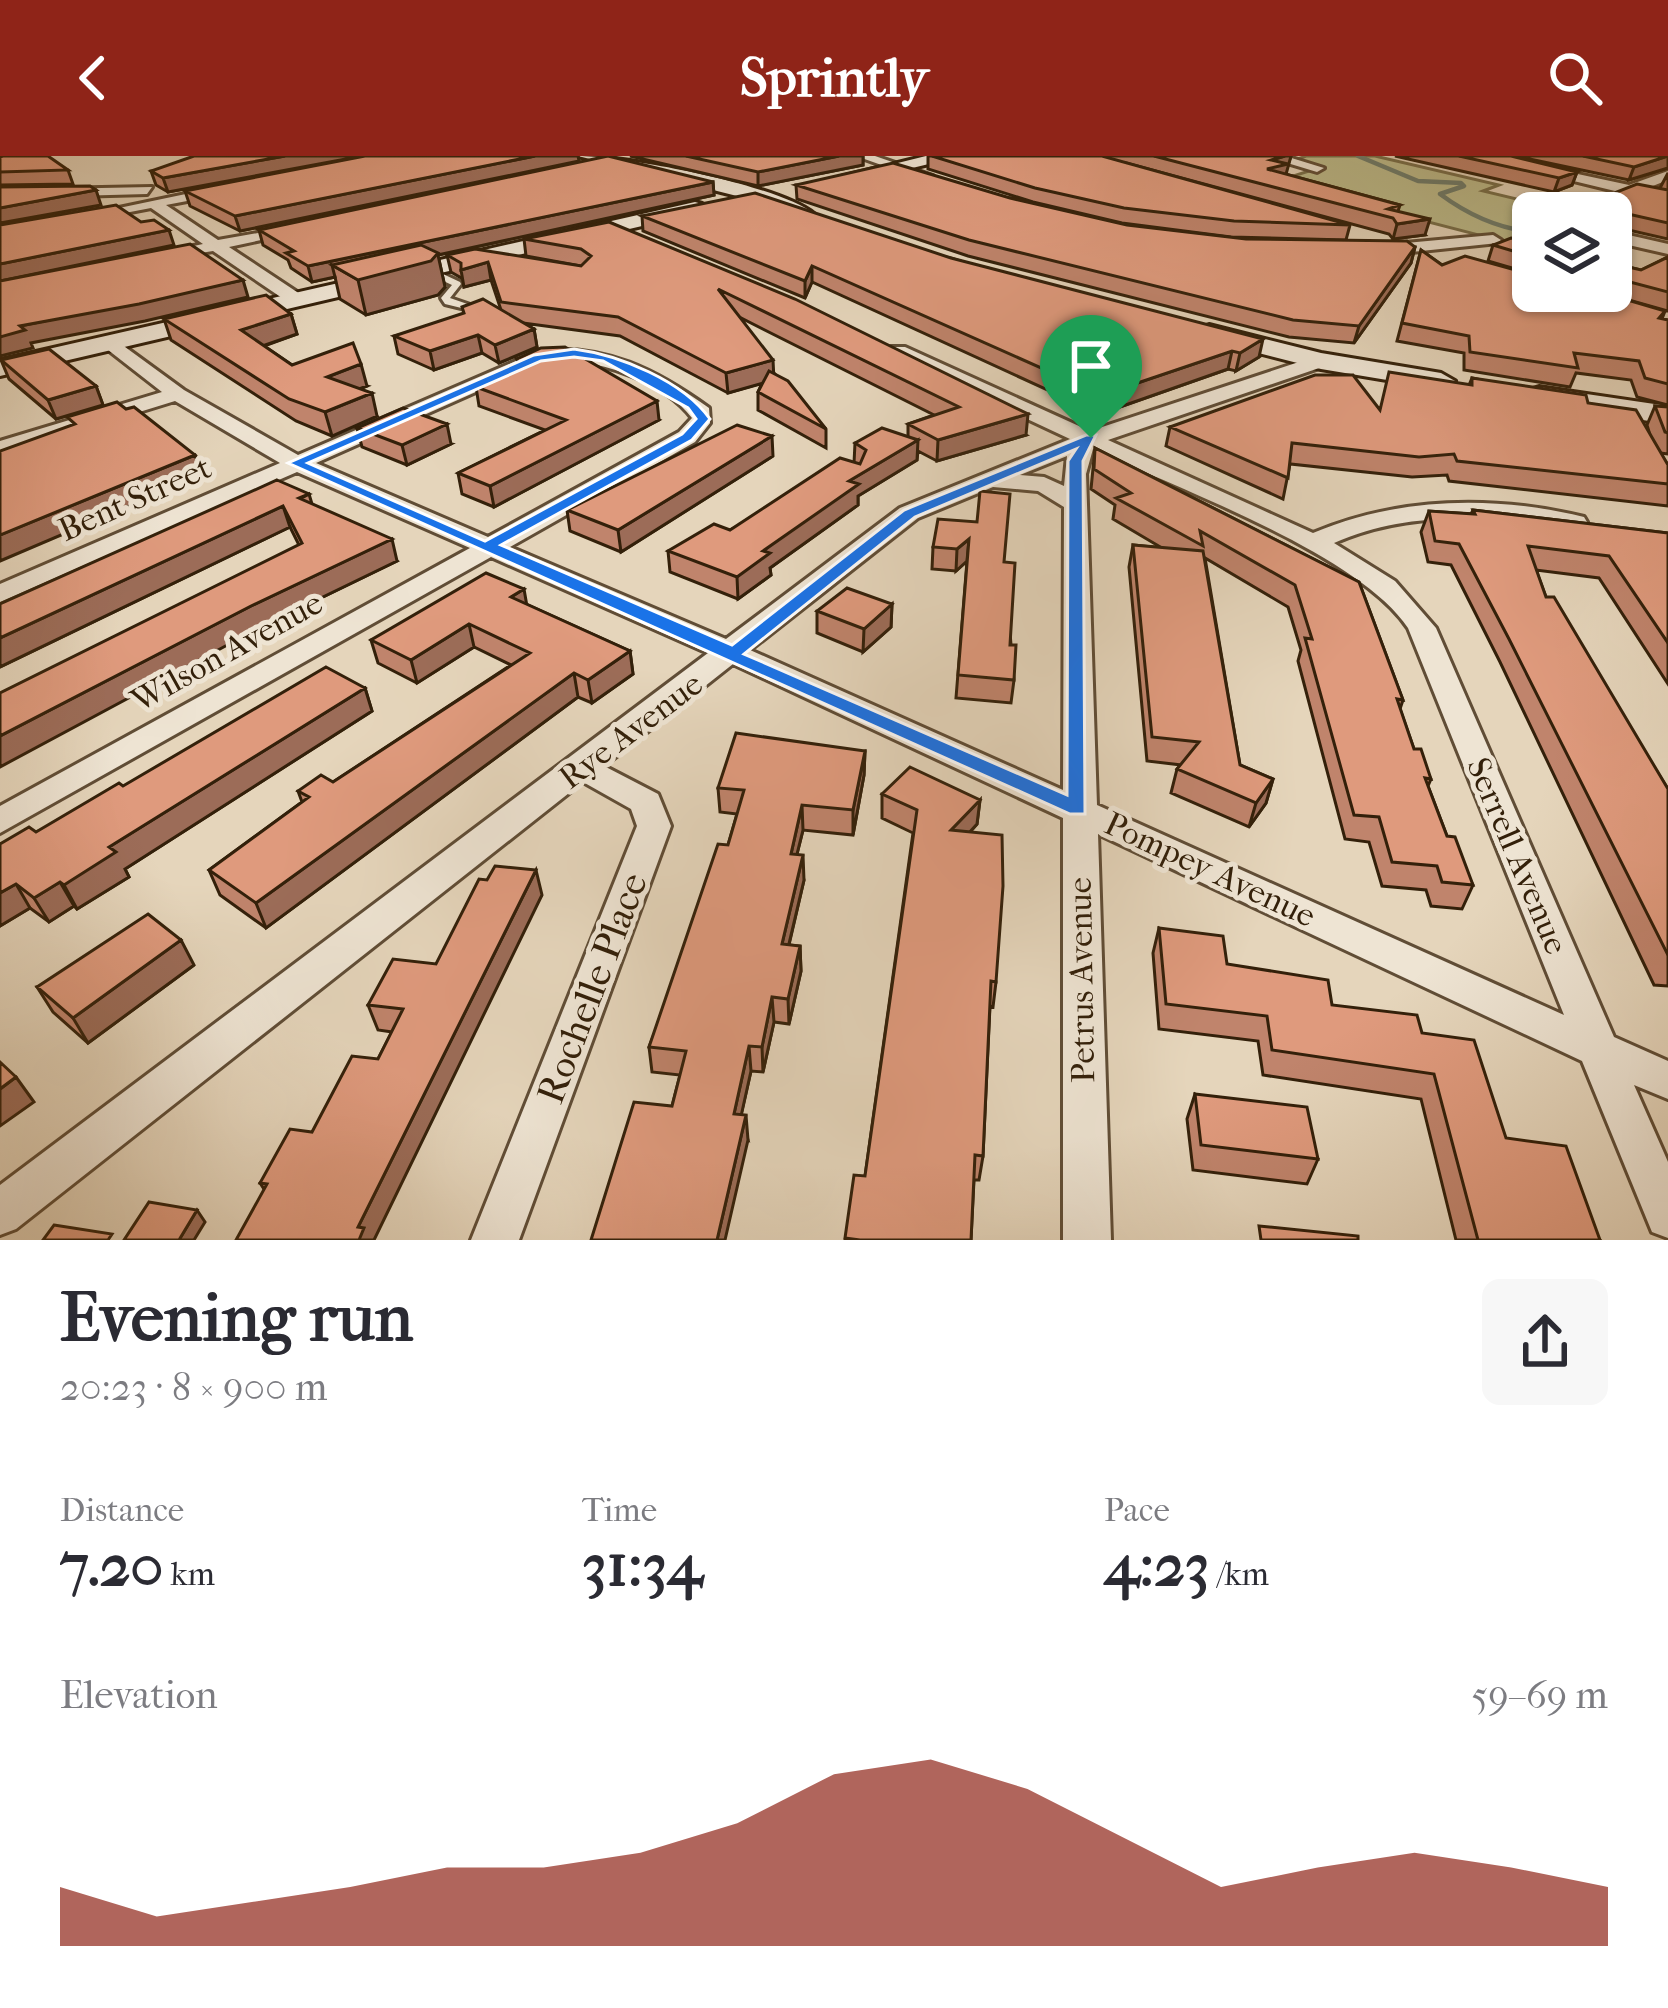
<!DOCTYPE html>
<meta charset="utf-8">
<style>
:root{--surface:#fff;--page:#f7f7f7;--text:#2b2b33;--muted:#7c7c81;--accent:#8f2418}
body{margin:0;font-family:"IM FELL French Canon",serif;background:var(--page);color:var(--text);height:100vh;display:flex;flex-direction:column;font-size:45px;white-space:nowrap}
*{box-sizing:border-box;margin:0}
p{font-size:39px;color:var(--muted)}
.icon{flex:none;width:66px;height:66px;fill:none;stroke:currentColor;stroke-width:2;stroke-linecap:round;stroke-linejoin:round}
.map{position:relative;height:1084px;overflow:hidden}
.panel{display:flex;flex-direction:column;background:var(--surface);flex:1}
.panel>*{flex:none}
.tools{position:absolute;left:1512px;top:36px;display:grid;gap:24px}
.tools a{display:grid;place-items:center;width:120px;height:120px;border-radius:18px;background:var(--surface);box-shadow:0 3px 9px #0004;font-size:60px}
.pin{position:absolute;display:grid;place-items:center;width:102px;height:102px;color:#fff;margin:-123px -51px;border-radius:50% 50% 50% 0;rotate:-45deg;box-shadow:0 0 12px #0007}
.pin .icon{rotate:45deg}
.round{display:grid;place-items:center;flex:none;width:126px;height:126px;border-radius:18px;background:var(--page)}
.head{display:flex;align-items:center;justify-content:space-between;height:204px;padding:0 60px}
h1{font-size:66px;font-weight:700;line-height:90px}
.metrics{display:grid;grid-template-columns:repeat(3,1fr);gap:18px;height:204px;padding:12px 60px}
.metrics div{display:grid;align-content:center}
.metrics b{font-size:60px;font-weight:700}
.metrics small{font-size:33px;font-weight:400}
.metrics p{font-size:33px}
.chart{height:336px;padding:24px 60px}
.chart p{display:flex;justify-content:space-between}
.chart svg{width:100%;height:216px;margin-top:12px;fill:var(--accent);opacity:.7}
header{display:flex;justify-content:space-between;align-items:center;height:156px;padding:0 60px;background:var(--accent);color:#fff;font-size:54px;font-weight:700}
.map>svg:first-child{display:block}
</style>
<header><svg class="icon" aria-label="back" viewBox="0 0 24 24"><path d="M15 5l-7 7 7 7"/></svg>Sprintly<svg class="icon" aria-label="search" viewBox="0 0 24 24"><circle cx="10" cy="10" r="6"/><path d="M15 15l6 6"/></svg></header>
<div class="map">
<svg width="1668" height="1084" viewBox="0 0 1668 1084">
<rect width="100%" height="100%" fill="#e5d5bb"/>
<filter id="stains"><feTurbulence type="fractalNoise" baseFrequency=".00167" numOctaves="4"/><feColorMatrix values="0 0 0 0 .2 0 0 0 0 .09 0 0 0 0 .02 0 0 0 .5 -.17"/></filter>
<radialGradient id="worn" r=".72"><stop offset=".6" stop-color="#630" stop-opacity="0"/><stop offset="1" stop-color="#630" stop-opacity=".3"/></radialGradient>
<path fill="#bcbb8b" stroke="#786e4a" stroke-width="3" d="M1306 0H1375L1499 29 1483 35 1558 53 1533 57V93L1274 26 1322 11 1298 3Z"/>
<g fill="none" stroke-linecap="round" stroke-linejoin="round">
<path stroke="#6e7c6b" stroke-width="4.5" d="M1358 0 1418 25 1461 27 1464 30 1440 38C1467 58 1500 73 1533 76"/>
<g stroke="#604d36" stroke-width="6">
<path id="lane" d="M422 111H428L460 126 461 128 450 142 482 153V157L445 148 441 142 452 129 422 115Z"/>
</g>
<g stroke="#604d36" stroke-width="6">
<path id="street" d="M856 0H875L933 20 921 23Z
M1264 0H1285L1324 12 1317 16Z
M1470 0H1494L1629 29 1668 15V24L1645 33 1668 38V46L1631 38 1583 57H1563L1615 35Z
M224 30 229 37 166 49 218 84 303 69V75L229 91 300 138V146H288L213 95 151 105V99L203 88 151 52 83 65 76 61Z
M152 31 147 38 0 42V34Z
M1611 75 1668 88V98L1611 85Z
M1493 79 1501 84 1498 87 1373 100 1365 95 1373 90Z
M110 180 184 234 298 299 539 195C604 187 658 215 709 252L710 267 695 286 510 391 726 483 900 352 1070 283 891 199V191H905L1090 275 1314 201H1328V209L1108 284 1313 377C1399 341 1493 339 1584 361L1587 366 1575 373C1491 362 1414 352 1334 387L1395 425 1436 472 1614 881 1668 905V943L1634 929 1668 1006V1082L1652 1076 1582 905 1098 678 1111 1084H1063V662L733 508 604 610 658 638 671 670 519 1084H471L637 670 631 653 583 626 16 1073 0 1079V1029L708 497 491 401 0 677V650L470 392 297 316 0 446V428L280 307 175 245 0 299V285L162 236 103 190V182ZM561 204C605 206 665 226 692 262L679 276 488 381 316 307 543 206ZM1093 293C1178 333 1359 398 1408 472L1564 859 1097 649 1086 318ZM1067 300 1064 330 1044 321 1020 319ZM993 331 1038 335 1064 351 1063 634 750 494 918 362Z"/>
</g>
<g stroke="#33200a" stroke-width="6">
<path id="secondary" d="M578 0C626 0 779 29 814 58L804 64 737 40Z
M926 0H962L850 27 841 21Z
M695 46 702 48V56L0 220V204Z
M1209 169 1321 197 1441 217 1455 225 1441 233 1321 213 1200 182 1196 177 1200 172Z
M1539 231 1668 250V268L1529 246 1525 240 1529 234Z"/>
</g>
<use href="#lane" fill="#eee4d3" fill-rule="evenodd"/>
<use href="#street" fill="#eee4d3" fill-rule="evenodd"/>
<use href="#secondary" fill="#eee4d3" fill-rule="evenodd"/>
</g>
<path fill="#c0846c" stroke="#33200a" stroke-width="3" d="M362 0 168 36 156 29 151 15Z
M365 0H578L579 5 240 75 190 50 185 35Z
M630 0H863V9L758 30Z
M928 0H1291L1285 18 1400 49 1398 55 1425 79 1393 83 1389 78 1126 7 1350 69 1346 84 1231 81 1122 67 1033 46 928 13Z
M1395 0H1511L1577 16 1572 29 1554 36Z
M1515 0H1668V12L1629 24Z
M0 1 68 14 73 28 0 29Z
M1668 17V83L1611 70V57H1604L1603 54 1609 39 1660 32Z
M713 26 714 39 438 99 445 131 438 139 366 159 340 143 335 121 312 126 291 112 288 104 263 89 259 74Z
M796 29 1010 42 1127 69 1246 83 1415 91 1411 107 1354 187 1289 181 968 100 797 43Z
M642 60 951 102 1259 201 1236 215 1228 213 1100 258 812 126 805 142 643 75Z
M609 66 1026 279 937 305 918 295 917 304 858 340V349L770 412 771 419 738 443 670 416 668 395 730 374 854 307 855 287 908 281V268L934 259 741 162 774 217 826 273V292L758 254V236L762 227 728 237 620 180 523 167 534 173 537 191 499 207 482 197 434 214 398 198 394 180 501 154 491 124 464 131 463 123 451 116 447 99 581 110 526 100 524 83Z
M1533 87V118L1488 105 1493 89Z
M1421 94 1442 109 1533 135H1611V107L1641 114 1668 101V155L1618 141 1665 155 1662 163 1668 164V249L1637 241 1631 224 1576 217 1570 231 1464 214V197L1397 185Z
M291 158 297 178 264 190 292 209 367 230 359 233 377 260 332 280 296 265 171 184 164 163Z
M517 203 659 264 494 351 462 338 458 317 545 274 479 250 476 231 519 212Z
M1 204 96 230 103 249 56 263 9 223Z
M1472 222 1588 247 1650 279 1647 269 1655 250 1668 251V298L1660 297 1668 309V350L1449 325 1447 319 1412 321 1290 308 1283 343 1166 290 1170 271 1379 254 1469 229Z
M357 272 451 288 407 309 362 291Z
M1095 292 1359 426 1403 544 1400 553 1414 593 1431 623 1428 630 1447 680 1473 729 1462 753 1431 750 1426 734 1382 730 1369 686 1345 683 1298 505 1301 494 1288 451 1205 402 1240 609 1273 623 1266 647 1249 671 1171 637 1177 613 1181 609 1147 605 1129 411 1133 389 1162 392 1113 363 1115 349 1091 333Z
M773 300 621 396 570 375 567 354Z
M309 338 312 348 397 405 259 472 299 389 290 371 0 511Z
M1473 354 1668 377V528L1599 422 1536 414 1546 441 1668 633V830L1654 829 1500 506 1451 409 1428 406 1421 376 1429 355 1471 358Z
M977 366 1004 406 1014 524 1011 547 956 542 967 405 956 415 932 413 933 391Z
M526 448 630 495 633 518 592 547 578 541 266 772 220 739 209 714 302 646 298 635 333 626 511 509 474 491 417 527 378 507 371 484Z
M892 448 891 471 863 496 817 477V455Z
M365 532 372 555 125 713 129 721 77 753 74 750 49 766 30 752 0 770V688L36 676Z
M865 595 864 619 853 679 803 674 797 698 804 724 789 789 800 790 801 815 789 868 774 866 763 916 751 915 741 959 748 984 672 950 680 919 652 916 649 891 728 689 737 658 720 656 718 632Z
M882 638 980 644 977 668 970 676 996 826 993 851 990 850 983 1000 979 1024H974L971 1084H845L865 1020 913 677 882 662Z
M542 739 264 1033 260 1027 312 976 378 903 392 876 378 874 368 849 436 808Z
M1159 772 1227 808 1332 849 1422 877 1506 982 1600 1084H1456L1421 943 1263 919 1258 885 1159 873 1153 797Z
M194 809 88 887 53 856 37 831Z
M1195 938 1318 1003 1307 1028 1193 1014 1187 963Z"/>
<path fill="#9c6c58" stroke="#33200a" stroke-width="3" d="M285 0H362L168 36 163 22Z
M535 0H578L579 5 240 75 235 60Z
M839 0H863V9L758 30V16Z
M1285 0H1291L1285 22 1267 13 1271 4Z
M1668 0V12L1629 24 1634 11Z
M1577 16 1572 29 1554 36 1559 22Z
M713 26 714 39 438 99 445 131 438 139 366 159 358 124 332 109 335 121 312 126 308 110Z
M96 34 101 49 0 67V52Z
M1430 63 1425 79 1393 83 1397 68Z
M169 74 174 89 0 125V108Z
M1415 91 1411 107 1354 187 1359 170Z
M488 106 491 124 464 131 461 114Z
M812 110V126L805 142V125Z
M243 124 248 141 145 165 31 187 33 192 0 200V181L20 170Z
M291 158 297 178 248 195 241 174Z
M534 173 537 191 499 207 495 189Z
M478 179 482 197 434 214 430 195Z
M1263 183 1259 201 1236 215 1240 197Z
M1232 195 1228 213 1100 258 1102 239Z
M773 204 774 224 728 237 726 217Z
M361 208 367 230 333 243 327 221Z
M96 230 103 249 56 263 48 244Z
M372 237 377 260 332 280 325 256Z
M657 245 659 264 494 351 490 330Z
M1028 258 1026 279 937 305 938 284Z
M447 268 451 288 407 309 402 289Z
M772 280 773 300 621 396 618 374Z
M918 284 917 304 858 340V349L770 412 771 419 738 443 737 421 763 395 849 325Z
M195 299 202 319 0 405V379Z
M283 350 290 371 0 511V482Z
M392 383 397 405 259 472 0 611V580L251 450Z
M969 383 967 405 956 415 957 393Z
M524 433 528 456 511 441Z
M892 448 891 471 863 496 864 473Z
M469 468 474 491 417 527 411 504Z
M630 495 633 518 592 547 588 524Z
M574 517 578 541 266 772 256 747Z
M365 532 372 555 125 713 129 721 77 753 64 729 109 691Z
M865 595 864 619 853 679V654Z
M1273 623 1266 647 1249 671 1256 647Z
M980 644 977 668 949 699 951 674Z
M802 649 803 674 791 722V698Z
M803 699 804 724 783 813 782 788Z
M536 714 542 739 374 1084H359L358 1071Z
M60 726 74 750 49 766 34 742Z
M16 728 30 752 0 770V737Z
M181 784 194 809 88 887 73 862Z
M800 790 801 815 789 868 788 843Z
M772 841 774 866 763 916 762 891Z
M749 890 751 915 736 983 734 958Z
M16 921 34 946 0 970V933Z
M746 959 748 984 725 1084H717Z
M197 1054 205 1066 194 1084H179Z"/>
<path fill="#df9a7d" stroke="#33200a" stroke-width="3" d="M3 0H48L68 14 0 16V1Z
M194 0H285L163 22 151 15Z
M365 0H535L235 60 185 35Z
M608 0 713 26 308 110 286 97 294 95 259 74Z
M686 0H839L758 16Z
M932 0H1102L1350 69 1234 65 1124 52 1035 32Z
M1154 0H1285L1271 4 1288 8 1267 13 1400 49 1388 53 1430 63 1397 68 1393 62Z
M1459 0H1511L1577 16 1559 22Z
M1583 0H1668L1634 11Z
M893 7 1010 42 1127 69 1246 83 1407 85 1415 91 1359 170 1293 164 969 84 796 29Z
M1637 28 1668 34V67L1606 53 1618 48 1609 39Z
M90 30 96 34 0 52V31Z
M755 37 951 102 1263 183 1240 197 1232 195 1102 239 812 110 805 125 642 60Z
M116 49 141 66 154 64 169 74 0 108V69Z
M609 66 795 143 1028 258 938 284 908 268 959 251 718 133 773 204 726 217 618 161 501 146 488 106 461 114V107L447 99 475 93 581 110 591 100 581 93 524 83Z
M1511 82 1533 87V101L1493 89Z
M190 88 243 124 139 148 20 170 25 174 0 181V125Z
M421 89 438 97 431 105 358 124 332 109Z
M1421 94 1442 109 1465 100 1533 119V135H1597L1665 155 1659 162 1668 164V228L1645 222 1639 205 1574 197 1578 212 1470 196 1469 180 1402 167Z
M1668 101V136L1611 121V107L1641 114Z
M266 139 291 158 241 174 292 209 353 187 361 208 327 221 372 237 325 256 289 243 164 163Z
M483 143 534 173 495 189 478 179 430 195 394 180 464 157 462 151Z
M565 191 657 245 490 330 458 317 566 264 476 231 526 208 517 203 541 192Z
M49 193 96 230 48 244 1 204Z
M769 215 788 225 826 273 758 236Z
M1389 216 1472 229V222L1586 239 1588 247 1636 254 1668 309V328L1457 305 1454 298 1419 301 1292 287 1288 322 1170 271 1315 219H1353L1380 254Z
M117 246 126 253 134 251 195 299 0 379V295L75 268 67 261Z
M1655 250 1668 251V277L1665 276Z
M403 252 447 268 402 289 357 272Z
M737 269 772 280 618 374 567 354Z
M882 272 918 284 849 325 859 328 763 395 770 397 737 421 668 395 714 368 730 374 840 302 860 308 866 294 855 287Z
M1095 292 1359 426 1403 544 1397 543 1414 593H1421L1431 623 1425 622 1447 680 1455 681 1473 729 1442 726 1437 710 1392 706 1379 661 1354 659 1305 482 1312 483 1295 429 1200 375 1203 390 1116 342 1131 337 1094 313Z
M277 324 309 338 299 342 392 383 251 450 0 580V537L302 387 283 350 0 482V448Z
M980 335 1010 338 1004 406 1015 407 1010 489H1016L1014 524 958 519 969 383 957 393 933 391 938 363 977 366Z
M1473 354 1668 377V487L1609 400 1528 390 1546 441H1554L1668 633V799L1509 483 1459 388 1435 385 1429 355 1475 358Z
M1133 389 1203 395 1240 609 1273 623 1256 647 1177 613 1199 586 1152 581Z
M486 417 524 433 511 441 630 495 588 524 574 517 256 747 209 714 309 641 298 635 321 619 333 626 530 497 469 468 411 504 371 484Z
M847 432 892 448 864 473 817 455Z
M326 511 365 532 109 691 116 696 64 729 60 726 34 742 16 728 0 737V688L29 671 36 676 119 627 123 630Z
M736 577 865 595 853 654 802 649 791 698 803 699 782 788 800 790 788 843 772 841 762 891 749 890 734 958 746 959 717 1084H591L634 946 672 950 686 895 649 891 718 688 728 689 744 634 718 632Z
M910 611 980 644 951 674 1002 679 1003 730 996 826 991 825 983 1000 975 999 971 1084H860L845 1082 854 1019 865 1020 917 654 882 638Z
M495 710 536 714 358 1071 364 1072 359 1084H236L267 1028 260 1027 290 973 312 976 352 900 378 903 403 853 368 849 393 803 436 808 479 723 487 724Z
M148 758 181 784 73 862 37 831Z
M1159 772 1223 780 1227 808 1328 824 1332 849 1417 859 1422 877 1474 884 1506 982 1566 990 1600 1084H1478L1434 918 1272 894 1267 860 1166 848Z
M0 906 16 921 0 933Z
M1195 938 1307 951 1318 1003 1201 989Z
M149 1046 197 1054 179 1084H124Z
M54 1069 112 1078 108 1084H43Z
M1259 1070 1358 1080V1084H1261Z"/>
<path fill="#1a73e8" stroke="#fff" stroke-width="3" fill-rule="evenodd" d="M574 193C620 199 683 225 710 263L692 284 501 389 732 489 904 354 1086 279H1096L1083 305 1085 658H1070L288 307 534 199ZM574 201 603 205 688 252 696 263 682 278 485 385 308 307 541 205ZM1076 293 1068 305 1067 639 744 498 915 361Z"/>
<g text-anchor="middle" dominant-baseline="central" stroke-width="10" stroke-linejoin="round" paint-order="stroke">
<g font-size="33" fill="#33200a" stroke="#eee4d3">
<text transform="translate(135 343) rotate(-24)">Bent Street</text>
<text transform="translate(227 496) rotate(-29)">Wilson Avenue</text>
<text transform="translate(631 575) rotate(-37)">Rye Avenue</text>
<text transform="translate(1517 700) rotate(67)">Serrell Avenue</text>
<text transform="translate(1210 714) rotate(25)">Pompey Avenue</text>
<text transform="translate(1082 824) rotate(-91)">Petrus Avenue</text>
</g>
<g font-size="39" fill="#33200a" stroke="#eee4d3">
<text transform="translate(592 832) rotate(-69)">Rochelle Place</text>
</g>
</g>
<rect width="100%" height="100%" filter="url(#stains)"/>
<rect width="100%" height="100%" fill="url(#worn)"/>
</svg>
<div class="tools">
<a><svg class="icon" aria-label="layers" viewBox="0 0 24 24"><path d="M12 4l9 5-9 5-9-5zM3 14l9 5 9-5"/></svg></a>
</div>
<div class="pin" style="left:1091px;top:282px;background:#1e9e55"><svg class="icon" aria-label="arrive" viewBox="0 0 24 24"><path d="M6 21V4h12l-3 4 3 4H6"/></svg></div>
</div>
<section class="panel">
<div class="head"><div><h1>Evening run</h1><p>20:23 · 8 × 900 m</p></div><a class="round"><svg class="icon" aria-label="share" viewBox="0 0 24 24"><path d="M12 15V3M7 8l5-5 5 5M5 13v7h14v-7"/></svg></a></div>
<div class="metrics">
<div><p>Distance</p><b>7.20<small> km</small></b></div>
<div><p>Time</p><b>31:34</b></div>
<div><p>Pace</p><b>4:23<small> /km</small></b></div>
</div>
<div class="chart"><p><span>Elevation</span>59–69 m</p>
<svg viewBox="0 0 160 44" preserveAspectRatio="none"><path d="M0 44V32L10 38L20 35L30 32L40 28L50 28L60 25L70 19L80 9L90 6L100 12L110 22L120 32L130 28L140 25L150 28L160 32V44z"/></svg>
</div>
</section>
